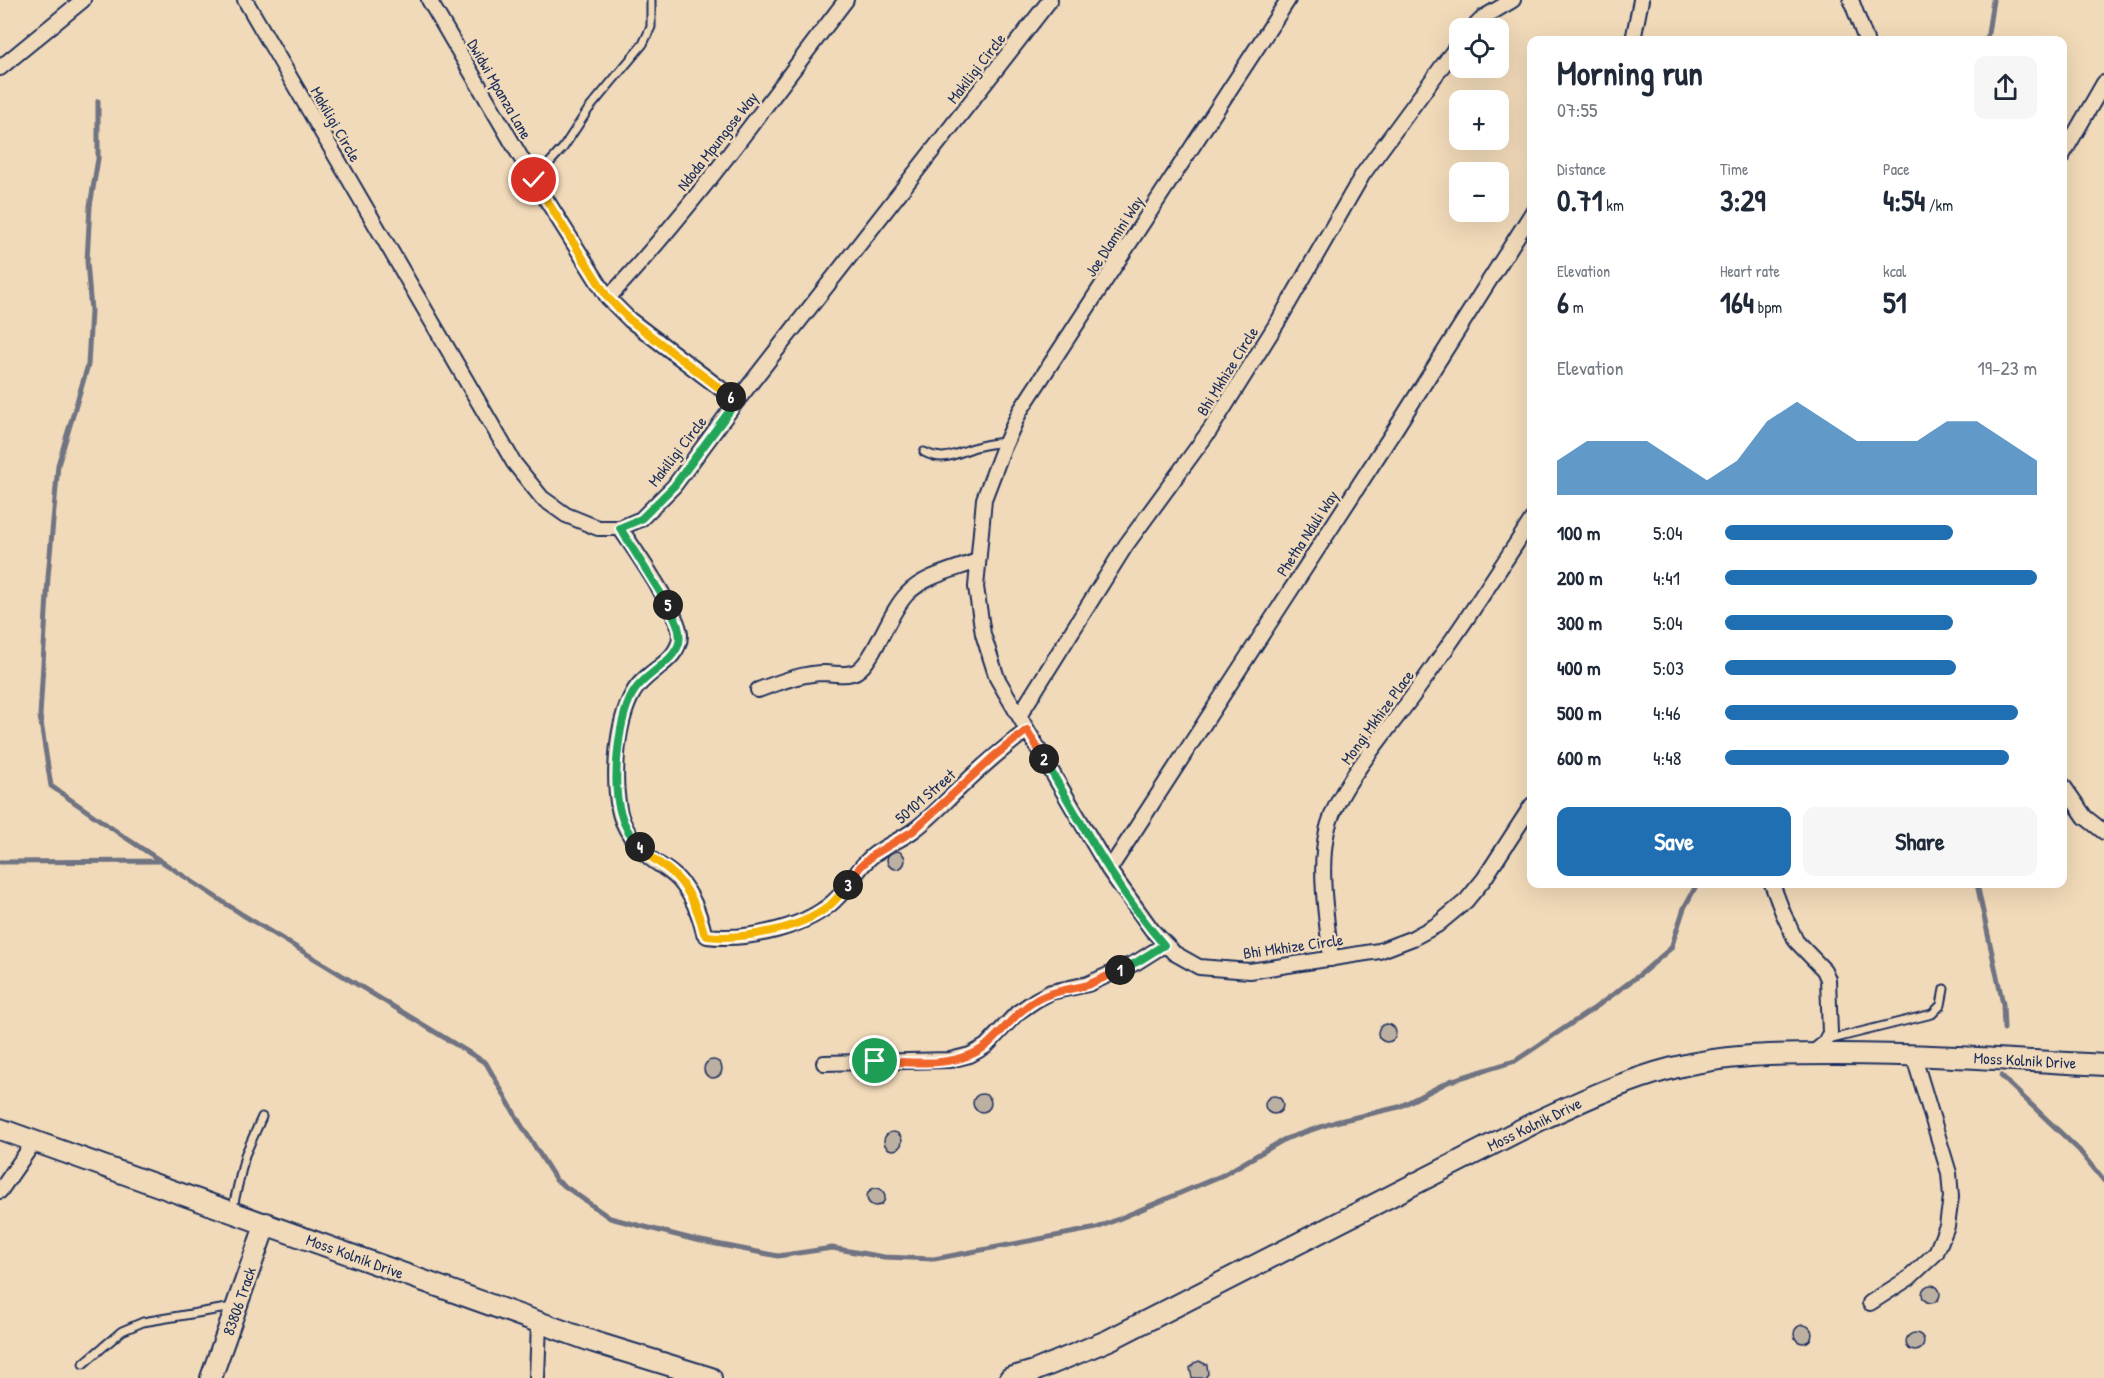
<!DOCTYPE html>
<meta charset="utf-8">
<style>
:root{--surface:#fff;--page:#f6f6f7;--text:#1f2937;--muted:#747a83;--accent:#1f6fb2}
body{margin:0;font-family:"Patrick Hand",sans-serif;background:var(--page);color:var(--text);height:100vh;display:flex;flex-direction:column;font-size:22px;white-space:nowrap}
*{box-sizing:border-box;margin:0}
p{font-size:20px;color:var(--muted)}
.icon{flex:none;width:33px;height:33px;fill:none;stroke:currentColor;stroke-width:2;stroke-linecap:round;stroke-linejoin:round}
.map{position:relative;flex:1;overflow:hidden}
.side{position:absolute;left:1527px;top:36px;width:540px;height:852px;display:flex;flex-direction:column;background:var(--surface);border-radius:12px;box-shadow:0 6px 24px #0002}
.side>*{flex:none}
.buttons{position:absolute;left:1449px;top:18px;display:grid;gap:12px}
.buttons a{display:grid;place-items:center;width:60px;height:60px;border-radius:12px;background:var(--surface);box-shadow:0 6px 24px #0002;font-size:30px}
.pin{position:absolute;display:grid;place-items:center;width:51px;height:51px;color:#fff;margin:-26px;border:3px solid #fff;border-radius:50%;box-shadow:0 2px 6px #0007}
.km{position:absolute;width:30px;height:30px;margin:-15px;border-radius:50%;background:#222;color:#fff;font-size:16px;line-height:30px;text-align:center}
.round{display:grid;place-items:center;flex:none;width:63px;height:63px;border-radius:12px;background:var(--page)}
.summary{display:flex;align-items:center;justify-content:space-between;height:102px;padding:0 30px}
h1{font-size:33px;font-weight:800;line-height:45px}
.figures{display:grid;grid-template-columns:repeat(3,1fr);gap:9px;height:102px;padding:6px 30px}
.figures div{display:grid;align-content:center}
.figures b{font-size:30px;font-weight:800}
.figures small{font-size:16px;font-weight:400}
.figures p{font-size:16px}
.chart{height:168px;padding:12px 30px}
.chart p{display:flex;justify-content:space-between}
.chart svg{width:100%;height:108px;margin-top:6px;fill:var(--accent);opacity:.7}
.action{display:flex;gap:12px;margin-top:auto;padding:12px 30px}
.action a{flex:1;height:69px;border-radius:12px;background:var(--accent);color:#fff;font-size:24px;font-weight:800;line-height:69px;text-align:center}
.action a+a{background:var(--page);color:var(--text)}
ul{padding:0 30px;list-style:none;font-size:20px}
li{display:grid;grid-template-columns:96px 72px 1fr;align-items:center;height:45px}
li i{height:15px;border-radius:8px;background:var(--accent)}
.map>svg:first-child{display:block}
</style>
<div class="map">
<svg width="2104" height="1378" viewBox="0 0 2104 1378">
<rect width="100%" height="100%" fill="#f1dab9"/>
<filter id="ink" filterUnits="userSpaceOnUse"><feTurbulence type="fractalNoise" baseFrequency=".0167" numOctaves="2"/><feDisplacementMap in="SourceGraphic" scale="12" xChannelSelector="R" yChannelSelector="G"/><feConvolveMatrix kernelMatrix="1 2 1 2 8 2 1 2 1" color-interpolation-filters="sRGB"/></filter>
<g filter="url(#ink)">
<g fill="none" stroke-linecap="round" stroke-linejoin="round">
<path stroke="#707382" stroke-width="5" d="M1987 40 1993 0
M98 101V159L90 206 87 261 91 311 88 365 58 465 48 577 40 716 51 786 123 836 243 915 486 1063 520 1123 556 1180 610 1218 696 1240 778 1256 832 1248 884 1257 934 1259 1097 1228 1223 1175 1285 1139 1335 1122 1399 1107 1450 1081 1515 1061 1596 1007 1642 973 1671 948 1684 908 1697 884
M0 862 160 861
M1977 884 2003 1004 2004 1029
M2001 1076 2079 1150 2104 1181"/>
</g>
<path fill="#bcb0a3" stroke="#1b2f5e" stroke-width="1.5" d="M887 860a9 9 0 1 1 18 0a9 9 0 1 1-18 0Z
M1378 1033a9 9 0 1 1 18 0a9 9 0 1 1-18 0Z
M704 1069a9 9 0 1 1 18 0a9 9 0 1 1-18 0Z
M973 1103a9 9 0 1 1 18 0a9 9 0 1 1-18 0Z
M1265 1105a9 9 0 1 1 18 0a9 9 0 1 1-18 0Z
M884 1141a9 9 0 1 1 18 0a9 9 0 1 1-18 0Z
M867 1197a9 9 0 1 1 18 0a9 9 0 1 1-18 0Z
M1922 1294a9 9 0 1 1 18 0a9 9 0 1 1-18 0Z
M1794 1334a9 9 0 1 1 18 0a9 9 0 1 1-18 0Z
M1906 1342a9 9 0 1 1 18 0a9 9 0 1 1-18 0Z
M1199 1361 1207 1365 1208 1374 1205 1378H1192L1190 1368 1194 1363Z"/>
<g fill="none" stroke-linecap="round" stroke-linejoin="round">
<g stroke="#1b2f5e" stroke-width="11">
<path id="lane" d="M534 180 563 148 588 110 643 44 651 27V0
M924 452C946 463 955 453 976 447 986 444 996 443 1006 442
M1828 1040 1932 1014 1941 1005 1944 989
M232 1211 245 1155 262 1117
M83 1364 122 1331 143 1322 233 1307"/>
</g>
<g stroke="#1b2f5e" stroke-width="18">
<path id="street" d="M245 0 514 463 542 498 566 515 598 528H620L641 519 674 486 737 401 1050 0
M429 0 534 180 608 298 630 320 737 401
M1288 0 1020 411 1003 449 984 499 976 587 983 634 997 678 1109 870 1152 930 1174 953 1199 967 1250 971 1379 951 1413 938 1437 925 1466 901 1484 879 1532 805
M1851 0 1866 40
M1473 28 1484 17 1513 0
M1633 40 1641 0
M0 68 83 0
M2062 156 2104 83
M608 298C695 206 769 100 846 0
M620 528C634 549 679 613 680 635 680 662 644 671 633 693 616 723 613 776 619 809 622 826 636 847 650 858 660 866 670 870 679 880 693 896 699 913 704 933L707 936C748 941 811 927 839 896 851 883 858 868 871 857 884 846 901 840 914 830 931 818 946 801 961 787 982 766 1004 748 1027 730
M758 690C780 682 803 673 825 673 835 674 849 676 857 671 874 661 889 612 907 594 924 576 954 570 977 561
M1019 716 1126 545 1210 430 1279 320 1363 174 1460 42
M2062 784 2085 817 2104 832
M1109 870 1396 428 1532 213
M1772 884 1783 913 1796 941 1824 970 1828 979 1830 1033 1824 1044 1812 1054
M1331 959C1327 920 1318 870 1327 831 1337 786 1390 729 1417 690 1457 634 1495 577 1532 519
M824 1063 950 1060 970 1055 986 1046 1017 1013 1036 1000 1051 992 1088 984 1137 962 1164 945
M0 1191 34 1142
M1870 1303 1909 1278 1936 1253 1947 1226 1951 1197 1949 1173 1913 1054
M537 1378 539 1322"/>
</g>
<g stroke="#1b2f5e" stroke-width="24">
<path id="secondary" d="M0 1129 594 1342 711 1378
M211 1378 266 1223
M1010 1378 1034 1371 1109 1340 1538 1121C1581 1101 1626 1080 1673 1068 1726 1054 1781 1054 1836 1054 1925 1054 2014 1060 2104 1065"/>
</g>
<use href="#lane" stroke="#f1dab9" stroke-width="7"/>
<use href="#street" stroke="#f1dab9" stroke-width="14"/>
<use href="#secondary" stroke="#f1dab9" stroke-width="20"/>
</g>
</g>
<g fill="none" stroke-linecap="round" stroke-linejoin="round" filter="url(#ink)">
<g stroke="#fff" stroke-width="12">
<path id="split-1" d="M875 1061C911 1062 958 1069 987 1045 1005 1029 1017 1011 1038 999 1054 990 1070 990 1087 985 1098 981 1109 975 1120 970"/>
</g>
<g stroke="#fff" stroke-width="12">
<path id="split-2" d="M1044 759C1081 822 1116 889 1164 945L1137 962 1120 970"/>
</g>
<g stroke="#fff" stroke-width="12">
<path id="split-3" d="M848 885 860 867 873 855 913 831 993 757 1027 730 1044 759"/>
</g>
<g stroke="#fff" stroke-width="12">
<path id="split-4" d="M640 847C650 858 659 862 670 871 689 887 698 909 704 933L707 936C743 940 801 929 829 906 836 900 842 892 848 885"/>
</g>
<g stroke="#fff" stroke-width="12">
<path id="split-5" d="M640 847C631 837 623 824 620 811 612 782 618 714 635 690 645 674 674 662 679 643 682 629 674 617 668 605"/>
</g>
<g stroke="#fff" stroke-width="12">
<path id="split-6" d="M668 605 620 528 641 519 674 486 737 401 731 397"/>
</g>
<g stroke="#fff" stroke-width="12">
<path id="split-7" d="M534 180 608 298 630 320 731 397"/>
</g>
<use href="#split-1" stroke="#f0652b" stroke-width="8"/>
<use href="#split-2" stroke="#22a559" stroke-width="8"/>
<use href="#split-3" stroke="#f0652b" stroke-width="8"/>
<use href="#split-4" stroke="#f5b400" stroke-width="8"/>
<use href="#split-5" stroke="#22a559" stroke-width="8"/>
<use href="#split-6" stroke="#22a559" stroke-width="8"/>
<use href="#split-7" stroke="#f5b400" stroke-width="8"/>
</g>
<g text-anchor="middle" dominant-baseline="central" stroke-width="5" stroke-linejoin="round" paint-order="stroke">
<g font-size="16" fill="#1b2f5e" stroke="#f1dab9">
<text transform="translate(976 68) rotate(-52)">Makiligi Circle</text>
<text transform="translate(500 89) rotate(60)">Dwidwi Mpanza Lane</text>
<text transform="translate(336 124) rotate(60)">Makiligi Circle</text>
<text transform="translate(717 141) rotate(-52)">Ndoda Mpungose Way</text>
<text transform="translate(1114 236) rotate(-57)">Joe Dlamini Way</text>
<text transform="translate(1227 371) rotate(-58)">Bhi Mkhize Circle</text>
<text transform="translate(677 451) rotate(-52)">Makiligi Circle</text>
<text transform="translate(1307 533) rotate(-57)">Phetha Nduli Way</text>
<text transform="translate(1377 717) rotate(-54)">Mongi Mkhize Place</text>
<text transform="translate(925 796) rotate(-41)">50101 Street</text>
<text transform="translate(1293 946) rotate(-8)">Bhi Mkhize Circle</text>
<text transform="translate(2025 1060) rotate(3)">Moss Kolnik Drive</text>
<text transform="translate(1534 1124) rotate(-26)">Moss Kolnik Drive</text>
<text transform="translate(355 1256) rotate(20)">Moss Kolnik Drive</text>
<text transform="translate(239 1301) rotate(-71)">83806 Track</text>
</g>
</g>
</svg>
<div class="buttons">
<a><svg class="icon" aria-label="locate" viewBox="0 0 24 24"><circle cx="12" cy="12" r="6"/><path d="M12 2v4M12 18v4M2 12h4M18 12h4"/></svg></a>
<a>+</a>
<a>−</a>
</div>
<div class="pin" style="left:875px;top:1061px;background:#1e9e55"><svg class="icon" aria-label="arrive" viewBox="0 0 24 24"><path d="M6 21V4h12l-3 4 3 4H6"/></svg></div>
<div class="pin" style="left:534px;top:180px;background:#d93025"><svg class="icon" aria-label="check" viewBox="0 0 24 24"><path d="M5 12l5 5 9-10"/></svg></div>
<b class="km" style="left:1120px;top:970px">1</b>
<b class="km" style="left:1044px;top:759px">2</b>
<b class="km" style="left:848px;top:885px">3</b>
<b class="km" style="left:640px;top:847px">4</b>
<b class="km" style="left:668px;top:605px">5</b>
<b class="km" style="left:731px;top:397px">6</b>
<section class="side">
<div class="summary"><div><h1>Morning run</h1><p>07:55</p></div><a class="round"><svg class="icon" aria-label="share" viewBox="0 0 24 24"><path d="M12 15V3M7 8l5-5 5 5M5 13v7h14v-7"/></svg></a></div>
<div class="figures">
<div><p>Distance</p><b>0.71<small> km</small></b></div>
<div><p>Time</p><b>3:29</b></div>
<div><p>Pace</p><b>4:54<small> /km</small></b></div>
</div>
<div class="figures">
<div><p>Elevation</p><b>6<small> m</small></b></div>
<div><p>Heart rate</p><b>164<small> bpm</small></b></div>
<div><p>kcal</p><b>51</b></div>
</div>
<div class="chart"><p><span>Elevation</span>19–23 m</p>
<svg viewBox="0 0 160 44" preserveAspectRatio="none"><path d="M0 44V30L10 22L20 22L30 22L40 30L50 38L60 30L70 14L80 6L90 14L100 22L110 22L120 22L130 14L140 14L150 22L160 30V44z"/></svg>
</div>
<ul>
<li><b>100 m</b>5:04<i style="width:73%"></i></li>
<li><b>200 m</b>4:41<i style="width:100%"></i></li>
<li><b>300 m</b>5:04<i style="width:73%"></i></li>
<li><b>400 m</b>5:03<i style="width:74%"></i></li>
<li><b>500 m</b>4:46<i style="width:94%"></i></li>
<li><b>600 m</b>4:48<i style="width:91%"></i></li>
</ul>
<div class="action"><a>Save</a><a>Share</a></div>
</section>
</div>
